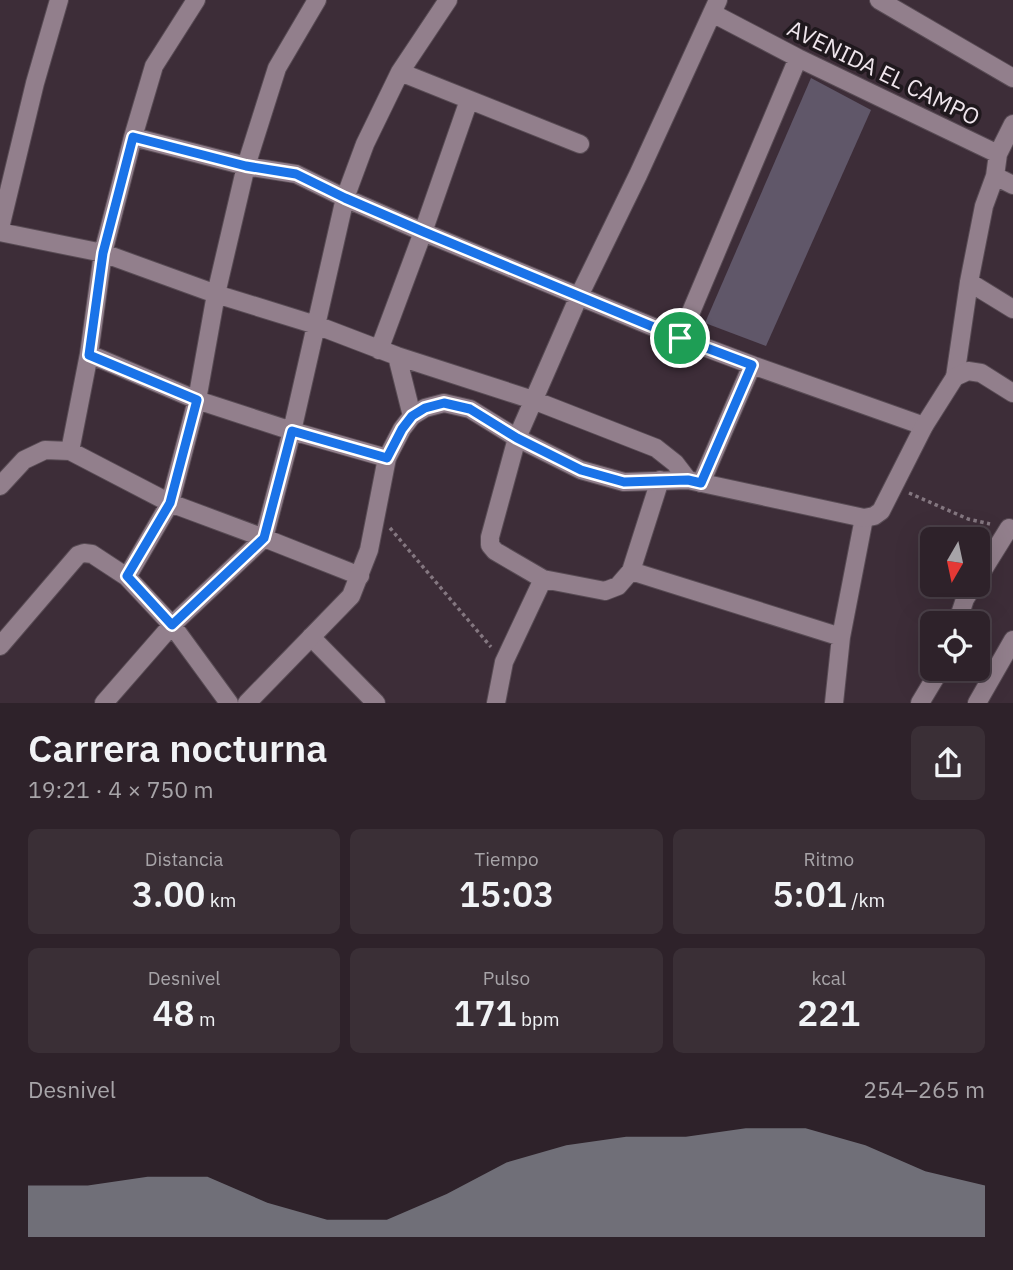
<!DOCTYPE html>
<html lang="es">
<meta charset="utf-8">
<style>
:root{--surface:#2e222a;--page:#3a2f36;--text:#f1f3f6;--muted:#a7a4a8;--line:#493f47;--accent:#8c9099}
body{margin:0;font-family:"IBM Plex Sans",sans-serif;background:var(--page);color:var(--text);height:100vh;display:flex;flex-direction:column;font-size:26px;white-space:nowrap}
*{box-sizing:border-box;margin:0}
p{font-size:23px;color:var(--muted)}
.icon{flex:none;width:38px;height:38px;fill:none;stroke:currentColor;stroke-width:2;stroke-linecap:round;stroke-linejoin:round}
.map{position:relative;height:703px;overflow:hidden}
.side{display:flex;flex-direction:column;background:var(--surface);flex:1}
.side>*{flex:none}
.needle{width:46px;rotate:189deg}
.tools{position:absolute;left:920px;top:527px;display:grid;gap:14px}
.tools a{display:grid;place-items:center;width:70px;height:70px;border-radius:10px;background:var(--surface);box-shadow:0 7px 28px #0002,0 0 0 2px var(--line);font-size:35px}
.pin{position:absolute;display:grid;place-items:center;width:60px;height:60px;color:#fff;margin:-30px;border:4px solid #fff;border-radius:50%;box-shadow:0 2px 7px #0007}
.round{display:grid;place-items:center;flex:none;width:74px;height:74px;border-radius:10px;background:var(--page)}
.headline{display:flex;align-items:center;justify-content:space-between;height:119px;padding:0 28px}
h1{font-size:38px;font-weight:600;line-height:52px}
.metrics{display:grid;grid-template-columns:repeat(3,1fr);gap:10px;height:119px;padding:7px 28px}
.metrics div{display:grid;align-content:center;border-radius:10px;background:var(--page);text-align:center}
.metrics b{font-size:35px;font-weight:600}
.metrics small{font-size:19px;font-weight:400}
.metrics p{font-size:19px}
.chart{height:196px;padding:14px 28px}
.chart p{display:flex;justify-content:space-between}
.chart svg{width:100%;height:126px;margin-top:7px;fill:var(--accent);opacity:.7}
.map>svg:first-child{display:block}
</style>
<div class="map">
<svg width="1013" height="703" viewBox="0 0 1013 703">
<rect width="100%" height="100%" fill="#3d2d38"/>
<path fill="#605769" d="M811 78 871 110 766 346 705 323Z"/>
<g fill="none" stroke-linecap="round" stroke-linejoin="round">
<g stroke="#584b54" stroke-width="20">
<path id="minor" d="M879 0 1013 78
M712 13 798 58 998 154
M400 72 580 144
M133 137 246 166 296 174 345 198 423 232 680 338 752 365 924 426
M995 176 1013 185
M0 228 35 83 59 0
M0 232 103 253 216 294 316 325 397 356 533 400 656 448 675 463 688 480
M969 282 1013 309
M680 338 798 58
M379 350 423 232 469 100
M89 354 197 400 292 431 387 458
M397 356 412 416
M955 377 969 282 984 206 995 176 998 154 1013 124
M70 451 89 354 103 253 133 137 154 66 196 0
M660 480 631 571 618 586 605 591 543 579 495 551 490 545V537L517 438 579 296 638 175 718 0
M701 483 752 365
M0 486 24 460 45 450 70 451 170 503 264 538 360 576
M631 571 841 637
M127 577 170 503 197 400 216 294 246 166 277 68 317 0
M978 578 1009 528
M957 623 965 599 974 584
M311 637 376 703
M0 646 78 555 84 553 92 554 127 577 172 625 229 703
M104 703 172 625 264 538 292 431 345 198 365 144 400 72 448 0
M496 703 504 662 543 579
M834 703 841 637 864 518
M920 703 941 668
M977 703 1013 640"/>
</g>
<g stroke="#584b54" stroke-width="20">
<path id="tertiary" d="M247 703 351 596 369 550 387 458 402 429 412 416 425 408 444 403 470 409 517 438 581 470 624 482 688 480 864 518 874 516 881 511 924 426 955 377 968 371 981 373 1013 393"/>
</g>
<path stroke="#847780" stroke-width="3.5" stroke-dasharray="3.5 3.5" stroke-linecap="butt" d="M909 493 968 519 990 524
M390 528 491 647"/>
<use href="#minor" stroke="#927f8c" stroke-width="18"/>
<use href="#tertiary" stroke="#927f8c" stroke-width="18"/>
</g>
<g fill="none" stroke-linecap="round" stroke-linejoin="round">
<g stroke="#fff" stroke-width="14">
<path id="route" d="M133 137 246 166 296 174 345 198 424 232 680 338 752 365 701 483 688 480 624 482 581 470 517 438 470 409 444 403 425 408 412 416 402 429 387 458 292 431 264 538 172 625 127 576 170 503 197 400 89 355 103 253Z"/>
</g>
<use href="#route" stroke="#1a73e8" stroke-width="9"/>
</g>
<g text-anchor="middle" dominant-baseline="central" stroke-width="7" stroke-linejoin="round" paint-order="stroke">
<g font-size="23" fill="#efe5ec" stroke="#1f181d">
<text transform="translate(884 72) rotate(26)">AVENIDA EL CAMPO</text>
</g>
</g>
</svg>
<div class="tools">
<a><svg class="needle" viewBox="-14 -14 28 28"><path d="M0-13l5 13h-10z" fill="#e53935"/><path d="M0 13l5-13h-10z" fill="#a7a4a8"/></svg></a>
<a><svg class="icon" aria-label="locate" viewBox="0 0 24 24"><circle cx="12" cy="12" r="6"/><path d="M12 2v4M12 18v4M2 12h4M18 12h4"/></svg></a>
</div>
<div class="pin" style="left:680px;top:338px;background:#1e9e55"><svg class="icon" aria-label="arrive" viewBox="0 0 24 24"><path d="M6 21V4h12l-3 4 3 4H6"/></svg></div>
</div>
<section class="side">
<div class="headline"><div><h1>Carrera nocturna</h1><p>19:21 · 4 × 750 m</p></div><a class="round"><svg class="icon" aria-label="share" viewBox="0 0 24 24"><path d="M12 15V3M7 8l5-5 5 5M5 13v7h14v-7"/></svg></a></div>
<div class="metrics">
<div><p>Distancia</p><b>3.00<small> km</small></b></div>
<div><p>Tiempo</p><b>15:03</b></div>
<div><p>Ritmo</p><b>5:01<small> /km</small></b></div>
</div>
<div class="metrics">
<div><p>Desnivel</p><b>48<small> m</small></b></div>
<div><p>Pulso</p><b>171<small> bpm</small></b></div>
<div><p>kcal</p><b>221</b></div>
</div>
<div class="chart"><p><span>Desnivel</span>254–265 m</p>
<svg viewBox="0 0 160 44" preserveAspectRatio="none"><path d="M0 44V26L10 26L20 23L30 23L40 32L50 38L60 38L70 29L80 18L90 12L100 9L110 9L120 6L130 6L140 12L150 21L160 26V44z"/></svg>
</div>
</section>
